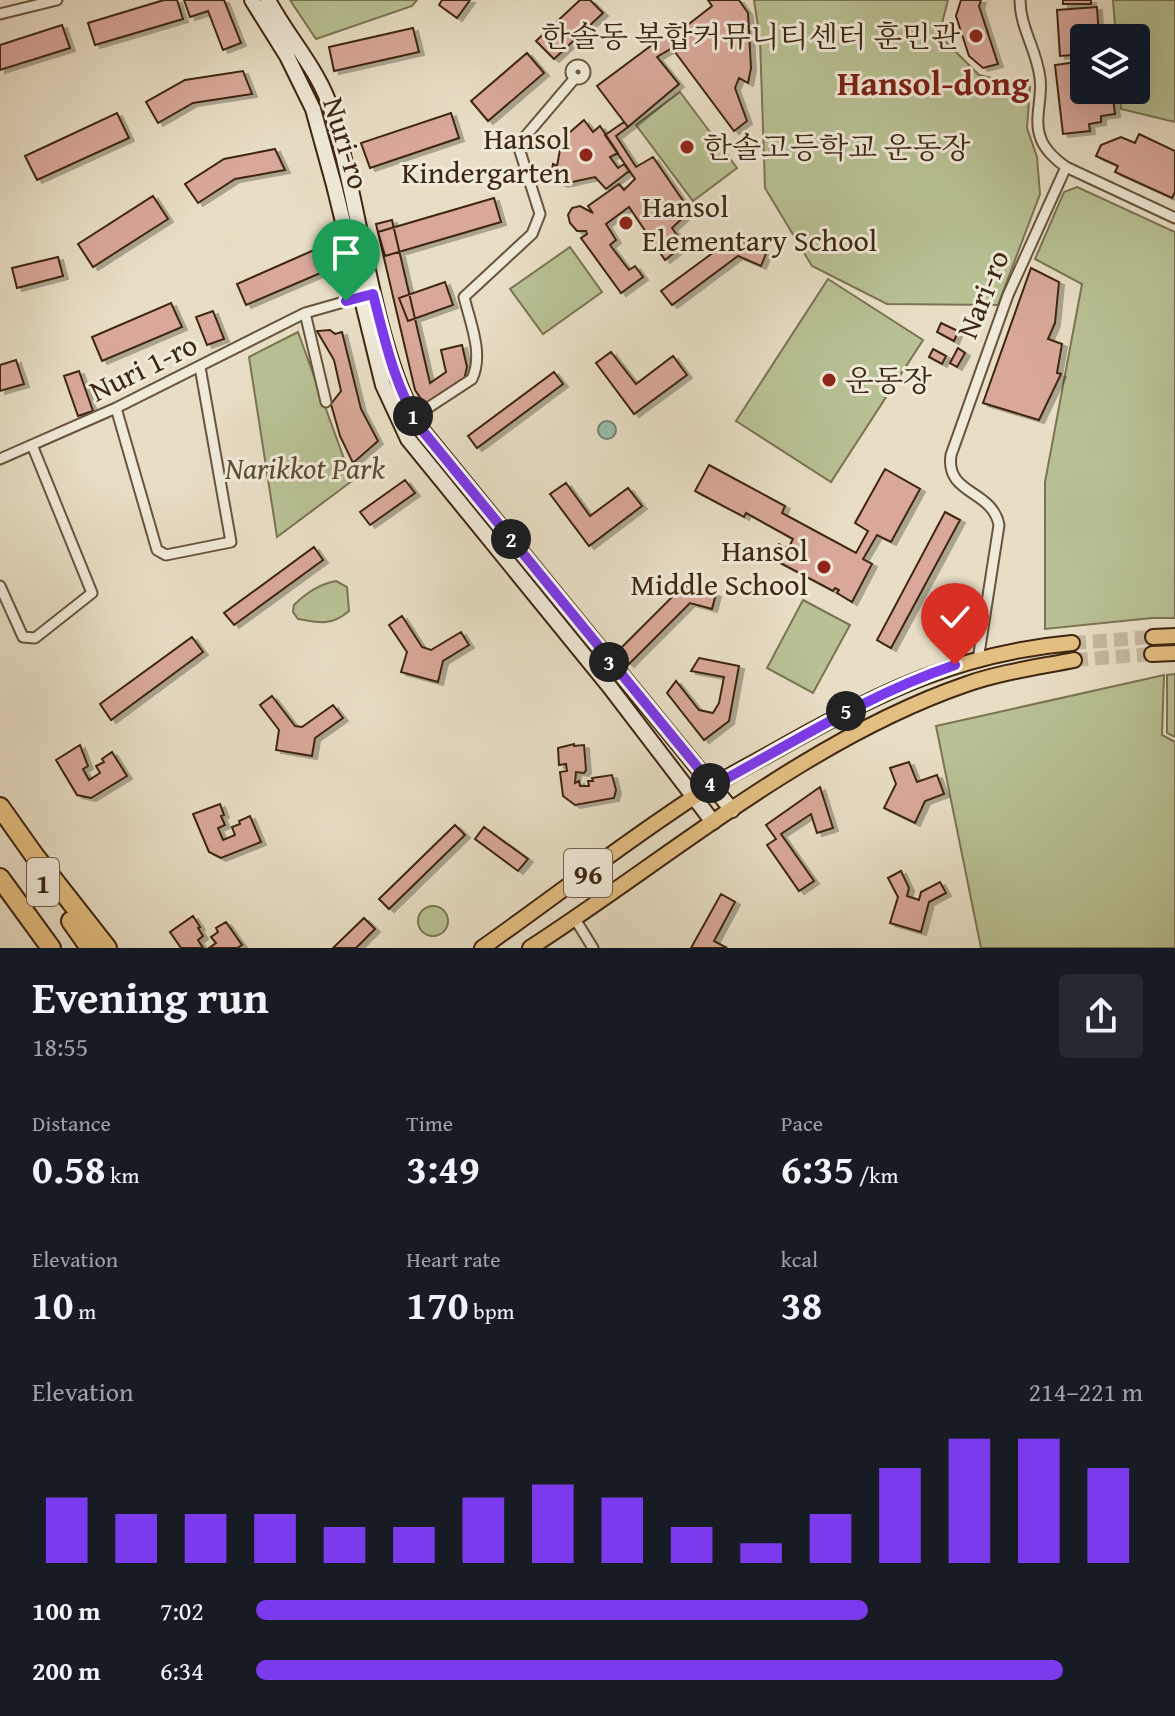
<!DOCTYPE html>
<meta charset="utf-8">
<style>
:root{--surface:#171b24;--page:#242831;--text:#f1f3f6;--muted:#9ea1a6;--accent:#7c3aed}
body{margin:0;font-family:"Gentium Book Plus","Noto Serif KR",serif;background:var(--page);color:var(--text);height:100vh;display:flex;flex-direction:column;font-size:30px;white-space:nowrap}
*{box-sizing:border-box;margin:0}
p{font-size:26px;color:var(--muted)}
.icon{flex:none;width:44px;height:44px;fill:none;stroke:currentColor;stroke-width:2;stroke-linecap:round;stroke-linejoin:round}
.map{position:relative;height:948px;overflow:hidden}
.panel{display:flex;flex-direction:column;background:var(--surface);flex:1}
.panel>*{flex:none}
.controls{position:absolute;left:1070px;top:24px;display:grid;gap:16px}
.controls a{display:grid;place-items:center;width:80px;height:80px;border-radius:8px;background:var(--surface);box-shadow:0 8px 32px #0002;font-size:40px}
.pin{position:absolute;display:grid;place-items:center;width:68px;height:68px;color:#fff;margin:-82px -34px;border-radius:50% 50% 50% 0;rotate:-45deg;box-shadow:0 0 8px #0007}
.pin .icon{rotate:45deg}
.km{position:absolute;width:40px;height:40px;margin:-20px;border-radius:50%;background:#222;color:#fff;font-size:22px;line-height:40px;text-align:center}
.round{display:grid;place-items:center;flex:none;width:84px;height:84px;border-radius:8px;background:var(--page)}
.summary{display:flex;align-items:center;justify-content:space-between;height:136px;padding:0 32px}
h1{font-size:44px;font-weight:600;line-height:60px}
.stats{display:grid;grid-template-columns:repeat(3,1fr);gap:12px;height:136px;padding:8px 32px}
.stats div{display:grid;align-content:center}
.stats b{font-size:40px;font-weight:600}
.stats small{font-size:22px;font-weight:400}
.stats p{font-size:22px}
.chart{height:224px;padding:16px 32px}
.chart p{display:flex;justify-content:space-between}
.chart svg{width:100%;height:144px;margin-top:8px;stroke:var(--accent);stroke-width:6}
ul{padding:0 32px;list-style:none;font-size:26px}
li{display:grid;grid-template-columns:128px 96px 1fr;align-items:center;height:60px}
li i{height:20px;border-radius:10px;background:var(--accent)}
.map>svg:first-child{display:block}
</style>
<div class="map">
<svg width="1175" height="948" viewBox="0 0 1175 948">
<defs>
<filter id="shadow"><feDropShadow dx="5" dy="3" stdDeviation="0" flood-color="#0004"/></filter>
</defs>
<rect width="100%" height="100%" fill="#e8dec5"/>
<filter id="stains"><feTurbulence type="fractalNoise" baseFrequency=".0025" numOctaves="4"/><feColorMatrix values="0 0 0 0 .2 0 0 0 0 .09 0 0 0 0 .02 0 0 0 .5 -.17"/></filter>
<radialGradient id="worn" r=".72"><stop offset=".6" stop-color="#630" stop-opacity="0"/><stop offset="1" stop-color="#630" stop-opacity=".3"/></radialGradient>
<path fill="#b8c194" stroke="#7b7452" stroke-width="2" d="M290 0H417L412 6 316 39Z
M754 0H948L939 35 979 75 1030 87 1027 128 1037 157 1040 194 998 305 887 304 812 266 765 188 760 39Z
M1113 0H1175V122L1121 109 1120 90H1136V38H1116Z
M680 92 737 168 693 201 636 125Z
M1077 187 1175 232V618H1152L1045 629V482L1082 284 1035 259 1064 192Z
M570 247 602 292 543 334 510 289Z
M828 279 923 340 831 482 736 421Z
M298 332 352 481 277 537 249 357Z
M336 581 347 587 349 611C332 626 319 623 298 619L293 612 294 605C306 593 319 584 336 581Z
M803 600 850 625 813 693 767 668Z
M1175 674V737L1167 733V675Z
M1164 675 1162 735 1175 742V948H981L936 726Z
M418 921a15 15 0 1 1 30 0a15 15 0 1 1-30 0Z"/>
<path fill="#98bdae" stroke="#74816f" stroke-width="2" d="M598 430a9 9 0 1 1 18 0a9 9 0 1 1-18 0Z"/>
<path fill="#d9a89a" stroke="#3e2610" stroke-width="2" filter="url(#shadow)" d="M164 0H177L183 19 95 45 88 23Z
M184 0H224L241 43 223 50 208 11 190 17Z
M442 0H470L457 18 439 5Z
M580 0H590L603 13 554 59 536 41Z
M708 0H739L748 13 751 68 748 83 739 78 735 88 747 121 734 131 672 48 657 57 679 84 628 127 597 86 672 30 676 34 712 6Z
M961 0H981L979 6 998 64 983 68 969 56 956 16Z
M1063 0H1091V4H1063Z
M1097 7 1099 38H1084V54L1060 56 1057 10Z
M62 25 70 48 0 70V45Z
M413 28 419 52 334 71 329 47Z
M527 53 544 73 488 121 471 101Z
M1084 61V90H1112L1115 114 1101 116V122L1089 124 1090 131 1063 134 1055 65Z
M243 71 252 94 193 103 158 123 146 102 185 80Z
M117 113 129 138 37 180 25 156Z
M451 113 459 138 370 168 361 143Z
M584 120 593 132 600 126 618 153 610 157 618 168 624 164 629 171 606 189 595 177 563 184 550 179 553 164 557 166 562 139Z
M624 122 628 127 616 136 636 167 653 157 690 211 672 228 684 245 665 260 629 207 606 224 616 240 610 245 629 270 635 266 643 277 621 293 581 238 587 234 586 231H577L570 223 568 215 572 208 580 206 593 213 588 206 619 184 624 190 635 179 605 135Z
M1139 134 1175 151V192L1172 198 1115 172 1118 166 1096 156 1101 145 1121 137 1135 143Z
M275 149 285 170 235 179 198 203 185 184 224 159Z
M153 196 168 219 93 267 78 244Z
M494 198 501 222 385 256 378 232Z
M392 220 430 383 446 372 441 350 462 345 467 367 464 380 426 406 415 390 376 224Z
M740 240 767 251 761 266 738 256 672 305 661 291 729 241Z
M314 250 323 272 246 305 237 284Z
M58 257 63 276 17 288 12 268Z
M1031 268 1059 282 1055 323 1048 339 1062 344 1057 373 1061 374 1039 420 983 403Z
M445 282 453 305 408 321 399 298Z
M171 303 182 327 102 361 92 337Z
M213 311 224 339 207 345 196 317Z
M941 323 958 331 954 341 937 332Z
M330 330 335 334 342 332 361 409 378 441 353 463 340 436 331 404 341 391 334 360 317 331Z
M958 348 965 353 957 367 950 363Z
M933 349 946 356 942 364 929 357Z
M611 352 636 384 673 356 687 375 634 414 596 363Z
M16 360 24 384 0 391V365Z
M79 371 93 411 78 416 64 376Z
M554 372 563 384 477 448 468 436Z
M709 465 785 506 782 513 856 553 868 531 855 523 885 469 920 489 891 542 877 535 863 559 872 564 852 602 837 593 839 590 835 588 833 591 771 558 779 544 788 549 793 539 746 513 744 517 695 491Z
M405 480 415 493 370 525 360 512Z
M566 483 590 516 628 488 642 506 589 546 550 494Z
M945 512 960 520 891 648 877 640Z
M314 547 323 560 234 625 224 613Z
M688 586 716 594 712 609 690 603 629 664 617 652 680 589Z
M402 616 422 647 431 650 461 632 469 645 443 661 438 682 401 672 407 652 389 625Z
M192 637 203 652 111 720 100 704Z
M699 658 739 666 729 721 704 740 667 693 676 681 699 710 713 713 719 703 724 677 691 671Z
M272 696 295 726 302 727 333 705 343 718 315 738 312 756 276 750 279 730 260 705Z
M574 744V746L584 745 586 770 584 773 576 772 575 783 579 781 580 786H589L588 781H593L592 778 612 775 616 790 614 798 575 805 563 796 560 772 567 771 566 764 559 765 558 748Z
M80 745 88 766 83 769 89 780 100 773 96 766 104 762 102 759 112 752 127 776 91 798 77 795 56 760Z
M909 762 917 782 937 775 944 794 925 801 915 823 884 808 896 784 890 768Z
M820 787 833 828 817 833 811 814 781 834 814 881 799 891 767 845 776 839 766 825Z
M220 804 224 815 221 816 225 825 218 828 223 840 235 835 232 827 240 824 239 821 250 816 261 842 221 858 209 852 193 814Z
M455 825 465 835 389 909 379 899Z
M484 827 528 859 518 871 475 839Z
M901 871 909 888 907 896 919 900 921 892 940 882 946 893 929 902 921 932 890 923 898 897 888 878Z
M721 894 735 902 714 941 727 948H691Z
M193 916 200 927 198 928 203 936 198 940 203 948H181L170 932Z
M364 918 375 929 356 948H333Z
M226 922 242 945 237 948H209L216 943 211 937 218 932 216 928Z"/>
<g fill="none" stroke-linecap="round" stroke-linejoin="round">
<path stroke="#c6b9a1" stroke-width="14" stroke-dasharray="14 7" stroke-linecap="butt" d="M1072 643 1153 637
M1074 660 1152 654"/>
<g stroke="#68543d" stroke-width="13">
<path id="street" d="M1020 0C1020 28 1037 50 1040 78 1043 98 1033 120 1041 139 1045 150 1057 161 1066 167L1175 218
M0 14 57 0
M571 72a7 7 0 1 1 14 0a7 7 0 1 1-14 0Z
M305 313 326 402
M116 408 157 550 166 555 231 542 200 367
M414 417 472 379C484 354 470 322 464 297L532 234 540 214 518 145 575 78
M0 459 116 408 305 313 365 296
M0 586 23 637 35 638 92 593 32 445
M978 660 999 525C992 489 945 495 951 455L1008 295 1066 167
M575 919 593 948"/>
</g>
<g stroke="#3e2610" stroke-width="18">
<path id="secondary" d="M252 0 287 56 313 109 334 185 383 385 408 439 609 686 713 822
M268 0C288 38 320 71 332 112 352 181 362 252 380 322 390 360 401 396 422 430L732 810"/>
</g>
<g stroke="#3e2610" stroke-width="18">
<path id="primary" d="M1153 637 1175 636
M1152 654 1175 653
M482 948C553 898 622 844 694 797 725 777 758 761 789 743 884 690 962 653 1072 643
M530 948C669 858 809 738 967 684 1001 672 1039 667 1074 660"/>
</g>
<g stroke="#3e2610" stroke-width="22">
<path id="highway" d="M0 807 34 855 107 948
M0 878 51 948
M71 921 90 948"/>
</g>
<use href="#street" stroke="#f0ead9" stroke-width="9"/>
<use href="#secondary" stroke="#f0ead9" stroke-width="14"/>
<use href="#primary" stroke="#e4bf82" stroke-width="14"/>
<use href="#highway" stroke="#e4bf82" stroke-width="18"/>
</g>
<g fill="none" stroke-linecap="round" stroke-linejoin="round">
<g stroke="#fff" stroke-width="16">
<path id="route" d="M346 301 373 294C385 341 395 388 422 430L713 786C792 743 869 694 955 665"/>
</g>
<use href="#route" stroke="#7c3aed" stroke-width="10"/>
</g>
<g fill="#8f2418" stroke="#f0ead9" stroke-width="3">
<circle cx="976" cy="36" r="8"/>
<circle cx="687" cy="147" r="8"/>
<circle cx="586" cy="155" r="8"/>
<circle cx="626" cy="223" r="8"/>
<circle cx="829" cy="380" r="8"/>
<circle cx="824" cy="567" r="8"/>
</g>
<g text-anchor="middle" dominant-baseline="central" stroke-width="6" stroke-linejoin="round" paint-order="stroke">
<g fill="#f0ead9" stroke="#73614c" stroke-width="2">
<rect x="564" y="849" width="48" height="48" rx="6"/>
<rect x="27" y="858" width="32" height="48" rx="6"/>
</g>
<g font-size="28" font-weight="bold" fill="#3e2610">
<text x="588" y="873">96</text>
<text x="43" y="882">1</text>
</g>
<g font-size="30" fill="#3e2610" stroke="#f0ead9" text-anchor="end">
<text x="960" y="36">한솔동 복합커뮤니티센터 훈민관</text>
<text x="570" y="138">Hansol<tspan x="570" dy="34">Kindergarten</tspan></text>
<text x="703" y="147" text-anchor="start">한솔고등학교 운동장</text>
<text x="642" y="206" text-anchor="start">Hansol<tspan x="642" dy="34">Elementary School</tspan></text>
<text x="845" y="380" text-anchor="start">운동장</text>
<text x="808" y="550">Hansol<tspan x="808" dy="34">Middle School</tspan></text>
</g>
<g font-size="30" fill="#3e2610" stroke="#f0ead9">
<text transform="translate(347 143) rotate(73)">Nuri-ro</text>
<text transform="translate(982 294) rotate(-68)">Nari-ro</text>
<text transform="translate(143 367) rotate(-26)">Nuri 1-ro</text>
</g>
<g font-size="30" font-style="italic" fill="#5c4d31" stroke="#f0ead9">
<text x="305" y="468">Narikkot Park</text>
</g>
<g font-size="34" font-weight="bold" fill="#7a1f14" stroke="#f0ead9">
<text x="933" y="82">Hansol-dong</text>
</g>
</g>
<rect width="100%" height="100%" filter="url(#stains)"/>
<rect width="100%" height="100%" fill="url(#worn)"/>
</svg>
<div class="controls">
<a><svg class="icon" aria-label="layers" viewBox="0 0 24 24"><path d="M12 4l9 5-9 5-9-5zM3 14l9 5 9-5"/></svg></a>
</div>
<div class="pin" style="left:346px;top:301px;background:#1e9e55"><svg class="icon" aria-label="arrive" viewBox="0 0 24 24"><path d="M6 21V4h12l-3 4 3 4H6"/></svg></div>
<div class="pin" style="left:955px;top:665px;background:#d93025"><svg class="icon" aria-label="check" viewBox="0 0 24 24"><path d="M5 12l5 5 9-10"/></svg></div>
<b class="km" style="left:413px;top:416px">1</b>
<b class="km" style="left:511px;top:539px">2</b>
<b class="km" style="left:609px;top:662px">3</b>
<b class="km" style="left:710px;top:783px">4</b>
<b class="km" style="left:846px;top:711px">5</b>
</div>
<section class="panel">
<div class="summary"><div><h1>Evening run</h1><p>18:55</p></div><a class="round"><svg class="icon" aria-label="share" viewBox="0 0 24 24"><path d="M12 15V3M7 8l5-5 5 5M5 13v7h14v-7"/></svg></a></div>
<div class="stats">
<div><p>Distance</p><b>0.58<small> km</small></b></div>
<div><p>Time</p><b>3:49</b></div>
<div><p>Pace</p><b>6:35<small> /km</small></b></div>
</div>
<div class="stats">
<div><p>Elevation</p><b>10<small> m</small></b></div>
<div><p>Heart rate</p><b>170<small> bpm</small></b></div>
<div><p>kcal</p><b>38</b></div>
</div>
<div class="chart"><p><span>Elevation</span>214–221 m</p>
<svg viewBox="0 0 160 44" preserveAspectRatio="none"><path d="M5 44V24M15 44V29M25 44V29M35 44V29M45 44V33M55 44V33M65 44V24M75 44V20M85 44V24M95 44V33M105 44V38M115 44V29M125 44V15M135 44V6M145 44V6M155 44V15"/></svg>
</div>
<ul>
<li><b>100 m</b>7:02<i style="width:69%"></i></li>
<li><b>200 m</b>6:34<i style="width:91%"></i></li>
</ul>
</section>
